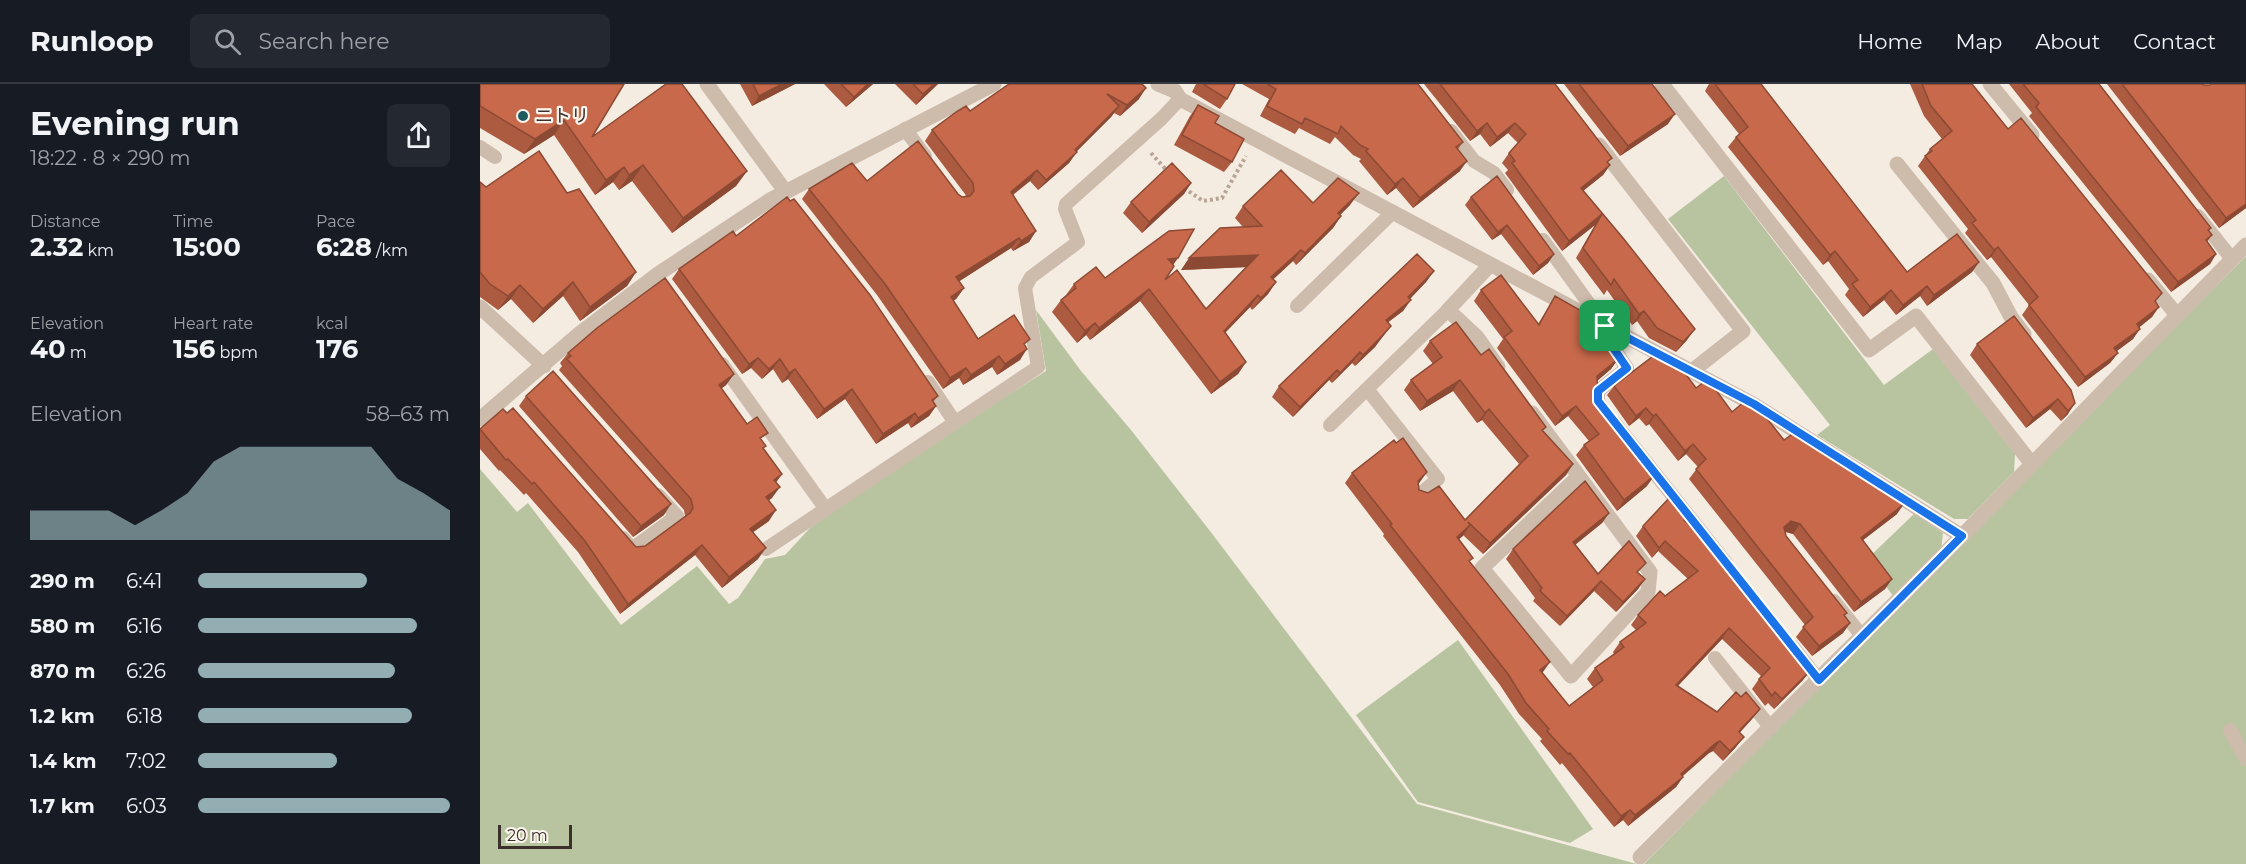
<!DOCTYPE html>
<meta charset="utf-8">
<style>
:root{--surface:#171b24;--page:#242831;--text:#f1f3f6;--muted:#9ea1a6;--line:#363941;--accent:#92aeb2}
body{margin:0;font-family:Montserrat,"Noto Sans JP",sans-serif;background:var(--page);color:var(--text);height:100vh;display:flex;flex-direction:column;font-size:22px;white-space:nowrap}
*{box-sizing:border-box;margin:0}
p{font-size:20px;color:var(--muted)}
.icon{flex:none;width:33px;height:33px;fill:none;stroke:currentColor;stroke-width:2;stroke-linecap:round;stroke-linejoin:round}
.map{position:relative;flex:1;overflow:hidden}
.side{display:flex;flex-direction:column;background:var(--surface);width:480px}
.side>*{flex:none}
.scale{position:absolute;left:18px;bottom:15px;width:74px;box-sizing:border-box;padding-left:6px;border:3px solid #3b302b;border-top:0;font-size:16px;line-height:21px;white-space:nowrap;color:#3b302b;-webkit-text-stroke:4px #fbf5ee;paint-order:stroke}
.pin{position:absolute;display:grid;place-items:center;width:51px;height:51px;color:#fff;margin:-26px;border-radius:12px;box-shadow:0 3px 9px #0006}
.round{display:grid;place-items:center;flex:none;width:63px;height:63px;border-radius:9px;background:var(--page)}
.overview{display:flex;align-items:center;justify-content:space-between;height:102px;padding:0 30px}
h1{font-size:33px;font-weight:700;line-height:45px}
.figures{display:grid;grid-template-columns:repeat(3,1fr);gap:9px;height:102px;padding:6px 30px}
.figures div{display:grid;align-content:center}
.figures b{font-size:26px;font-weight:700}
.figures small{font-size:16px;font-weight:400}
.figures p{font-size:16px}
.chart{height:168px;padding:12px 30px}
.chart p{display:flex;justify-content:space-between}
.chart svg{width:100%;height:108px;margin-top:6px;fill:var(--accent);opacity:.7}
ul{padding:0 30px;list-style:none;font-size:20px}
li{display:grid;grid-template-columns:96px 72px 1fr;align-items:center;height:45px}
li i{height:15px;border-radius:8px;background:var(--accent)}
header{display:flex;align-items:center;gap:36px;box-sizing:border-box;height:84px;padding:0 30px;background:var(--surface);border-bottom:2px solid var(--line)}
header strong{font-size:28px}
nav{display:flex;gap:33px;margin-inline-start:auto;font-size:21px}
.search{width:420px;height:54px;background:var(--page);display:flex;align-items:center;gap:15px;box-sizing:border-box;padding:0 21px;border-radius:9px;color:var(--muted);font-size:22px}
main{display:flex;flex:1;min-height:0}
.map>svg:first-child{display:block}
</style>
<header>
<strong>Runloop</strong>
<div class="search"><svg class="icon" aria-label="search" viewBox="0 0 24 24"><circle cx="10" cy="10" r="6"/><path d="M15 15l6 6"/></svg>Search here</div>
<nav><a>Home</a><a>Map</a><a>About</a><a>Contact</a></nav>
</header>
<main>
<section class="side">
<div class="overview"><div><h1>Evening run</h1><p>18:22 · 8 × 290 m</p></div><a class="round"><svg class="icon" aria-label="share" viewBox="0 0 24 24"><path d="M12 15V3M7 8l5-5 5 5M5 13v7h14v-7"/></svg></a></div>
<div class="figures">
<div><p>Distance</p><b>2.32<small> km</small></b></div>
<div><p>Time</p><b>15:00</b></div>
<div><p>Pace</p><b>6:28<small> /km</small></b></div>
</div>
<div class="figures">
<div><p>Elevation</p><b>40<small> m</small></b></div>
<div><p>Heart rate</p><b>156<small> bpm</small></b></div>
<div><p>kcal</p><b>176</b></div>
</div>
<div class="chart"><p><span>Elevation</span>58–63 m</p>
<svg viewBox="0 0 160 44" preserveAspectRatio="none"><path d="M0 44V32L10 32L20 32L30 32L40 38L50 32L60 25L70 12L80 6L90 6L100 6L110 6L120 6L130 6L140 19L150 25L160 32V44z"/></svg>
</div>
<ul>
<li><b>290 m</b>6:41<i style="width:67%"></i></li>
<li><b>580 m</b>6:16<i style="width:87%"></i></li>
<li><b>870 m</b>6:26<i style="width:78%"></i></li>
<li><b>1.2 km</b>6:18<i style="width:85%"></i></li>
<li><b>1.4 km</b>7:02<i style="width:55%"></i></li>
<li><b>1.7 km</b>6:03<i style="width:100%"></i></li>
</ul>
</section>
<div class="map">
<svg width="1766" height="780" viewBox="0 0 1766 780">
<rect width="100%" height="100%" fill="#f4ebe1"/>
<path fill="#b8c4a0" d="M1244 92 1404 301 1453 265 1535 370 1534 388 1488 435H1474L1337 351 1350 341 1188 135Z
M1766 172V780H1164Z
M556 226 601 287 651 346 730 447 937 720 1157 780H0V385L37 428 48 419 141 541 217 482 249 520 258 514 285 475 305 471 331 443 476 344 566 287Z
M1434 430 1463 449 1461 467 1414 513 1386 476Z
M978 556 1113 745 1090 759 938 718 876 631Z"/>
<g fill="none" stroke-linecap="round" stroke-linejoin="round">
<path stroke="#b9a596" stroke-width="4" stroke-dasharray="3 3" stroke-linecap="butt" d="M671 69 688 88
M704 104 723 117 742 114 766 72"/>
<path stroke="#cdbbac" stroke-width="14" d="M425 45 445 72
M971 47 994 77 1014 89 1027 106
M0 63 15 73
M1718 132 1752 175
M1063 156 1125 242 1123 249 1147 284 1118 307V317L1121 322
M817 222 913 128
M242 280 345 424
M448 298 474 337
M887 305 958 395 939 411
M1135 339 1246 479
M850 341 968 226
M143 454 152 465 197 432 178 411
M286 465 558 283 545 204 551 193 598 158 585 125 586 120 681 35 700 15
M1354 517 1382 552
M1312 562 1339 596
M1235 574 1291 644
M1750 646 1766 675"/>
<path stroke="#cdbbac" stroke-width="15" d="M227 0 305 107
M678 0 695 7 700 15 1273 320 1482 452
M1182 0 1389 266 1436 232 1552 380
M1510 0 1552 51
M1119 61 1263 247 1212 287
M1417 80 1513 199 1531 233 1544 250
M1010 181 968 226 997 253 1018 283
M1668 196 1697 231
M0 223 64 282
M1052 329 1170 488 1168 508 1091 592 1002 484 1098 393
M0 335 99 250 178 190 290 116 514 0
M1160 773 1482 452 1766 161"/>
</g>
<path fill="#ac5a40" d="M0 0H144L112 53 267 87 256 102 192 149 152 97 139 106 133 98 115 111 74 51 44 70 0 44Z
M260 0H315L272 22Z
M344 0H393L366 23Z
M415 0H458L436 21Z
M529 0 659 15 640 32 634 29 631 33 596 68 589 79 558 106 550 97 533 111 556 147 549 158 533 167 531 164 479 197 484 204 476 215 473 217 498 255 545 263 540 276 517 291 512 283 483 301 479 294 463 305 397 211 322 115 329 105 387 97 478 110 482 113 486 112 485 110 445 57 452 46 490 27Z
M716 0H755L747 15 740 25 712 8Z
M762 0H938L983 58 978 65 980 87 933 124 916 104 907 111 879 77 881 75 873 71 855 53 850 60 819 44 815 50 780 32 789 15Z
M944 0H1075L1130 81 1123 91 1103 107 1207 256 1196 268 1169 254 1157 237 1152 241 1127 206 1124 211 1096 174 1115 141 1082 167 1025 89 1028 86 1022 79 1029 69 1038 59 1028 49 1010 63 1000 50 990 57Z
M1084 0H1172L1188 40 1140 72Z
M1229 0H1281L1427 188 1499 178 1492 188 1447 222 1440 212 1416 231 1404 216 1383 233 1365 211 1369 205 1348 177 1343 181 1248 63 1256 53 1259 50 1225 7Z
M1430 0H1492L1528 45 1676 218 1672 233 1659 243 1653 255 1637 267 1638 269 1630 279 1598 303 1542 231 1549 221 1511 173 1507 176 1485 149 1488 145 1438 82 1450 65 1462 55 1444 32Z
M1529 0H1619L1731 144 1729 147 1732 151 1727 158 1736 170 1730 180 1691 208 1549 32 1552 29Z
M1627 0H1722L1724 1H1730L1731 0H1766V124L1739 144Z
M718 21 735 39 752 78 744 88 694 61 710 32Z
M0 98 6 103 87 109 156 188 147 202 100 237 83 212 53 239 31 215 18 226 0 213Z
M711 99 704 110 662 149 643 129 651 118Z
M991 113 1074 170 1068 179 1053 191 1021 150 1012 156 985 121Z
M833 119 870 121 860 131 861 132 853 144 816 181 813 177 793 195 796 198 788 210 772 226 770 223 745 249 766 278 758 290 731 310 660 217 610 256 606 251 597 259 572 228 581 216 586 211 594 200 625 194 698 174 693 181 685 196 726 225 766 183 701 186 763 143 755 134 763 122Z
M199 185 458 312 453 318 456 322 449 332 431 344 428 339 396 360 365 315 337 335 308 295 302 299 293 285 282 295 271 284 262 290 192 195Z
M954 187 946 198 930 215 923 227 908 238 895 263 875 282 872 279 852 299 849 296 813 333 792 313 799 302Z
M1001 206 1058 240 1075 212 1109 238 1138 275 1131 285 1118 296V312L1147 354 1157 371 1167 402 1137 427 1096 371 1104 361 1109 357 1088 332 1075 342 1017 264 1023 255 994 217Z
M950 257 1001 271 1066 343 1063 347 1093 380 1086 391 1003 470 983 451 979 455 990 478 1062 589 1089 622 1113 603 1107 595 1115 584 1134 570 1133 568 1140 558 1156 546 1151 541 1158 531 1208 495 1178 467 1172 474 1156 452 1163 442 1206 437 1322 577 1323 596 1294 625 1288 619 1285 622 1272 605 1281 592 1242 555 1198 602 1237 628 1261 613 1280 625 1272 635 1259 649 1256 663 1243 677 1233 667 1229 669 1203 692V693L1196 703 1148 742 1143 736 1134 743 1082 679 1080 681 1060 657 1062 655 1039 630 1020 601 903 452 904 450 865 399 872 389 940 398 938 400 939 406 985 436 1039 380 1002 336 997 339 973 307 940 327 924 306 931 296 953 280 943 267Z
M1497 260 1591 306 1588 330 1581 337 1570 325 1546 344 1490 271Z
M88 269 254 290 246 301 241 305 267 340 282 357 284 365 302 390 296 398 292 414 289 416V437L273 448 278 475 242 504 215 471 140 530 98 468 46 409 44 411 20 386 19 387 0 365V345L156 463 165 462 205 432 204 426 79 286 82 282 80 279Z
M1134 302 1216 304 1252 328 1267 322 1304 356 1334 361 1359 380 1417 430 1383 456 1412 495 1405 505 1374 528 1313 450 1305 448 1306 452 1370 539 1363 549 1332 572 1316 553 1325 541 1209 395 1218 383 1206 370 1198 377 1169 340 1166 342 1159 334 1149 342 1127 311Z
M46 312 184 431 153 453 39 322Z
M1129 429 1122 439 1095 461 1118 490 1159 489 1165 495 1158 505 1136 528 1114 507 1080 542 1053 517 1055 514 1026 475 1033 465Z"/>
<path fill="#8c4a34" d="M302 0H315L272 22 279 12Z
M388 0H393L366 23 374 13Z
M454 0H458L436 21 443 10Z
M666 4 659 15 640 32 647 21Z
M639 22 631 33 589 75 597 68 589 79 558 106 566 96Z
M1195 30 1188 40 1140 72 1148 62Z
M84 36 74 51 44 70 55 55Z
M1007 39 1000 50 990 57 997 47Z
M1035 39 1028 49 1010 63 1017 53Z
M987 77 980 87 933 124 940 114Z
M163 81 152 97 139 106 149 91Z
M1130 81 1123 91 1094 114 1101 104Z
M144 83 133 98 115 111 126 96Z
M557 86 550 97 523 118 531 108Z
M267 87 256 102 192 149 203 134Z
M923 94 916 104 907 111 915 100Z
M711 99 704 110 662 149 669 138Z
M879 109 870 121 850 141 858 129Z
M1766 120V124L1739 144 1746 134Z
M1122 130 1115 141 1082 167 1089 157Z
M861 132 853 144 816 181 825 169Z
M1027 141 1021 150 1012 156 1018 148Z
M556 147 549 158 533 167 541 157Z
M539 154 531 164 469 204 476 193Z
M1518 163 1511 173 1507 176 1514 166Z
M821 166 813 177 783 205 791 193Z
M1355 167 1348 177 1343 181 1350 171Z
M1074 170 1068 179 1053 191 1059 182Z
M1736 170 1730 180 1691 208 1698 198Z
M778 171 769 183 701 186 709 174Z
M698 174 689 186 688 175Z
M1499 178 1492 188 1447 222 1454 211Z
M954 187 946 198 922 223 931 216 923 227 898 246 906 236Z
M156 188 147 202 100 237 110 223Z
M93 198 83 212 53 239 63 225Z
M796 198 788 210 772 226 781 214Z
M40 201 31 215 18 226 28 212Z
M1447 202 1440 212 1416 231 1423 221Z
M484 204 476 215 463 223 471 213Z
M669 205 660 217 610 256 619 244Z
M1411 206 1404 216 1383 233 1390 223Z
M778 211 770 223 735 259 744 247Z
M1679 223 1672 233 1650 251 1657 240Z
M1164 227 1157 237 1152 241 1159 230Z
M615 239 606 251 597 259 605 247Z
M911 242 895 263 875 282 883 271Z
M1215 245 1207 256 1196 268 1203 258Z
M1660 245 1653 255 1627 274 1634 264Z
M547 265 540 276 517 291 525 280Z
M880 268 872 279 852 299 860 289Z
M1638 269 1630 279 1598 303 1605 293Z
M519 272 512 283 483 301 491 291Z
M278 274 271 284 262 290 269 280Z
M300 275 293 285 282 295 289 285Z
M1138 275 1131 285 1110 303 1117 292Z
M766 278 758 290 731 310 740 298Z
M486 284 479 294 463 305 470 294Z
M315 285 308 295 302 299 309 289Z
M857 286 849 296 813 333 820 323Z
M254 290 246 301 231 312 239 301Z
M980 296 973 307 940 327 947 317Z
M372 305 365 315 337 335 344 325Z
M1578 315 1570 325 1546 344 1553 334Z
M1595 319 1588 330 1581 337 1588 327Z
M456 322 449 332 431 344 438 334Z
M1096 322 1088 332 1075 342 1082 332Z
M1166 324 1159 334 1149 342 1156 332Z
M1009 325 1002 336 997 339 1005 329Z
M435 329 428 339 396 360 403 350Z
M1176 330 1169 340 1166 342 1173 332Z
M1213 360 1206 370 1198 377 1205 367Z
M1093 380 1086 391 1003 470 1010 459Z
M947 388 940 398 931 407 938 397Z
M302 390 295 400 294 396Z
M1175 391 1167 402 1137 427 1144 416Z
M300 403 292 414 279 423 286 413Z
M191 420 184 431 153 453 161 442Z
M1424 420 1417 430 1374 463 1381 454Z
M296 426 289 437 262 456 270 445Z
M1129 429 1122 439 1086 468 1093 458Z
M1311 437 1320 440 1313 450 1304 447V443Z
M990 441 983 452 970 463 977 453Z
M1185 457 1178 467 1172 474 1179 464Z
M222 461 215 471 140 530 148 520Z
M286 464 278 475 242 504 249 493Z
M1165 495 1158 505 1136 528 1143 518Z
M1412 495 1405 505 1374 528 1381 518Z
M1121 497 1114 507 1080 542 1087 532Z
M1370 539 1363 549 1332 572 1339 562Z
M1249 544 1242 555 1189 611 1196 601Z
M1070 578 1063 588 1053 596 1060 586Z
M1331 586 1323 596 1294 625 1302 615Z
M1280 625 1272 635 1254 655 1261 645Z
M1264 653 1256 663 1243 677 1250 667Z
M1240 657 1233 667 1229 669 1193 700 1201 690 1236 659Z
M1203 693 1196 703 1148 742 1155 731Z
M1150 726 1143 736 1134 743 1141 732Z"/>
<path fill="#c8694b" stroke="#8c4a34" stroke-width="1.5" d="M0 0H144L112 53 186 0H202L267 87 203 134 163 81 149 91 144 83 126 96 84 36 55 55 0 22Z
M273 0H302L279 12Z
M361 0H388L374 13Z
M433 0H454L443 10Z
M529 0H662L666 4 647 21 627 10 639 22 595 66 597 68 566 96 557 86 531 108 556 147 541 157 539 154 476 193 484 204 471 213 498 255 534 231 550 255 544 260 547 265 525 280 519 272 491 291 486 284 470 294 405 200 329 105 372 79 387 97 438 57 478 110 482 113 490 112 494 107 493 99 452 46 476 28 486 22 490 27Z
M723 0H755L747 15Z
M787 0H938L983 58 976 63 987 77 940 114 923 94 915 100 886 67 888 65 880 61 861 42 858 50 825 34 822 40 787 22 796 5Z
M960 0H1075L1132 74 1127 78 1130 81 1101 104 1143 154 1215 245 1203 258 1177 244 1164 227 1159 230 1134 195 1131 201 1103 164 1122 130 1089 157 1032 79 1035 77 1029 69 1046 50 1035 39 1017 53 1007 39 997 47Z
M1099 0H1172L1195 30 1148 62Z
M1235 0H1281L1427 188 1477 150 1499 178 1454 211 1447 202 1423 221 1411 206 1390 223 1372 200 1378 196 1355 167 1350 171 1256 53 1268 43Z
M1442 0H1492L1528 45 1541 34 1682 209 1675 217 1679 223 1657 240 1660 245 1634 264 1638 269 1605 293 1549 221 1558 213 1518 163 1514 166 1492 139 1496 136 1445 72 1452 67 1450 65 1472 47 1451 22Z
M1543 0H1619L1731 144 1728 146 1732 151 1726 156 1736 170 1698 198 1556 23 1559 19Z
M1642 0H1722L1724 1H1730L1731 0H1766V120L1746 134Z
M718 21 739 32 735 39 764 55 752 78 702 51Z
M59 67 87 109 99 105 156 188 110 223 93 198 63 225 40 201 28 212 10 200 0 188V98L6 103Z
M692 79 711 99 669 138 651 118Z
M801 86 833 119 858 94 879 109 858 129 861 132 825 169 821 166 791 193 796 198 781 214 778 211 744 247 766 278 740 298 669 205 619 244 615 239 605 247 581 216 596 204 594 200 616 183 625 194 689 147 714 145 698 174 688 175 694 182 685 196 697 186 726 225 778 171 709 174 740 144 782 142 763 122Z
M1017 92 1074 170 1059 182 1027 141 1018 148 991 113Z
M307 113 310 117 314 115 390 211 458 312 452 316 456 322 438 334 435 329 403 350 372 305 344 325 315 285 309 289 300 275 289 285 278 274 269 280 199 185 253 147 256 152Z
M937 170 954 187 928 213 931 216 906 236 911 242 902 252 883 271 880 268 860 289 857 286 820 323 799 302Z
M1021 191 1059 241 1075 212 1112 233 1109 238 1138 275 1117 292 1118 312 1149 351 1146 353 1158 369 1156 370 1175 391 1144 416 1104 361 1119 350 1096 322 1082 332 1024 253 1032 247 1001 206Z
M185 194 254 290 239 301 267 340 277 333 288 349 280 354 286 362 283 364 302 390 294 396 300 403 286 413 296 426 270 445 286 464 249 493 222 461 148 520 105 457 54 398 52 400 28 375 26 376 0 345 23 325 27 329 33 324 156 463 165 462 210 429 213 424 211 415 87 275 91 272 88 269 117 244Z
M1534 232 1591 306 1595 319 1588 327 1578 315 1553 334 1497 260Z
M976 238 1001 271 1009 265 1066 343 1062 346 1093 380 1010 459 988 438 990 441 977 453 993 474 989 477 1070 578 1060 586 1089 622 1123 596 1115 584 1144 563 1140 558 1166 539 1158 531 1180 507 1185 512 1218 487 1185 457 1179 464 1163 442 1192 411 1208 433 1204 436 1251 481 1325 573 1321 576 1331 586 1302 615 1295 608 1292 612 1279 595 1290 584 1249 544 1196 601 1237 628 1256 608 1261 613 1266 608 1280 625 1261 645 1259 648 1264 653 1250 667 1240 657 1236 659 1201 690 1203 693 1155 731 1150 726 1141 732 1090 669 1088 670 1067 647 1069 645 1046 619 1028 590 910 441 912 440 872 389 914 356 916 359 923 354 947 388 938 397 939 406 948 409 959 402 985 436 1048 372 1009 325 1005 329 980 296 947 317 931 296 962 273 950 257Z
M1176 270 1202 285 1216 304 1228 295 1252 328 1264 318 1267 322 1273 317 1304 356 1318 346 1334 361 1337 358 1346 364 1359 380 1365 376 1383 393 1387 390 1399 401 1401 400 1408 409 1412 405 1424 420 1381 454 1412 495 1381 518 1320 440 1311 437 1304 443 1306 452 1367 529 1364 531 1370 539 1339 562 1323 543 1333 533 1216 385 1226 375 1213 360 1205 367 1176 330 1173 332 1166 324 1156 332 1134 302Z
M73 287 191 420 161 442 46 312Z
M1105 397 1129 429 1093 458 1118 490 1149 457 1166 479 1157 488 1165 495 1143 518 1121 497 1087 532 1060 507 1062 504 1033 465Z"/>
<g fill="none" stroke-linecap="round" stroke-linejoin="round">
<g stroke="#fff" stroke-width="12">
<path id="route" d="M1125 242 1274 320 1482 452 1339 596 1118 317V307L1147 284 1123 249Z"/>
</g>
<use href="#route" stroke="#1a73e8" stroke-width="8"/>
</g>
<circle fill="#1f5a5e" stroke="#fbf5ee" stroke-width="2" cx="43" cy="32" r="6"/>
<g text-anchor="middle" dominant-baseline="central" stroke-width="4.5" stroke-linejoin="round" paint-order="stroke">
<g font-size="18" fill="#3b302b" stroke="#fbf5ee" text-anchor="start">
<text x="55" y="32">ニトリ</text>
</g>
</g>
</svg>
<div class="scale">20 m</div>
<div class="pin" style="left:1125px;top:242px;background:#1e9e55"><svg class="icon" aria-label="arrive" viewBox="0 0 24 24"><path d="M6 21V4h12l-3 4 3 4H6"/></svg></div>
</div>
</main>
